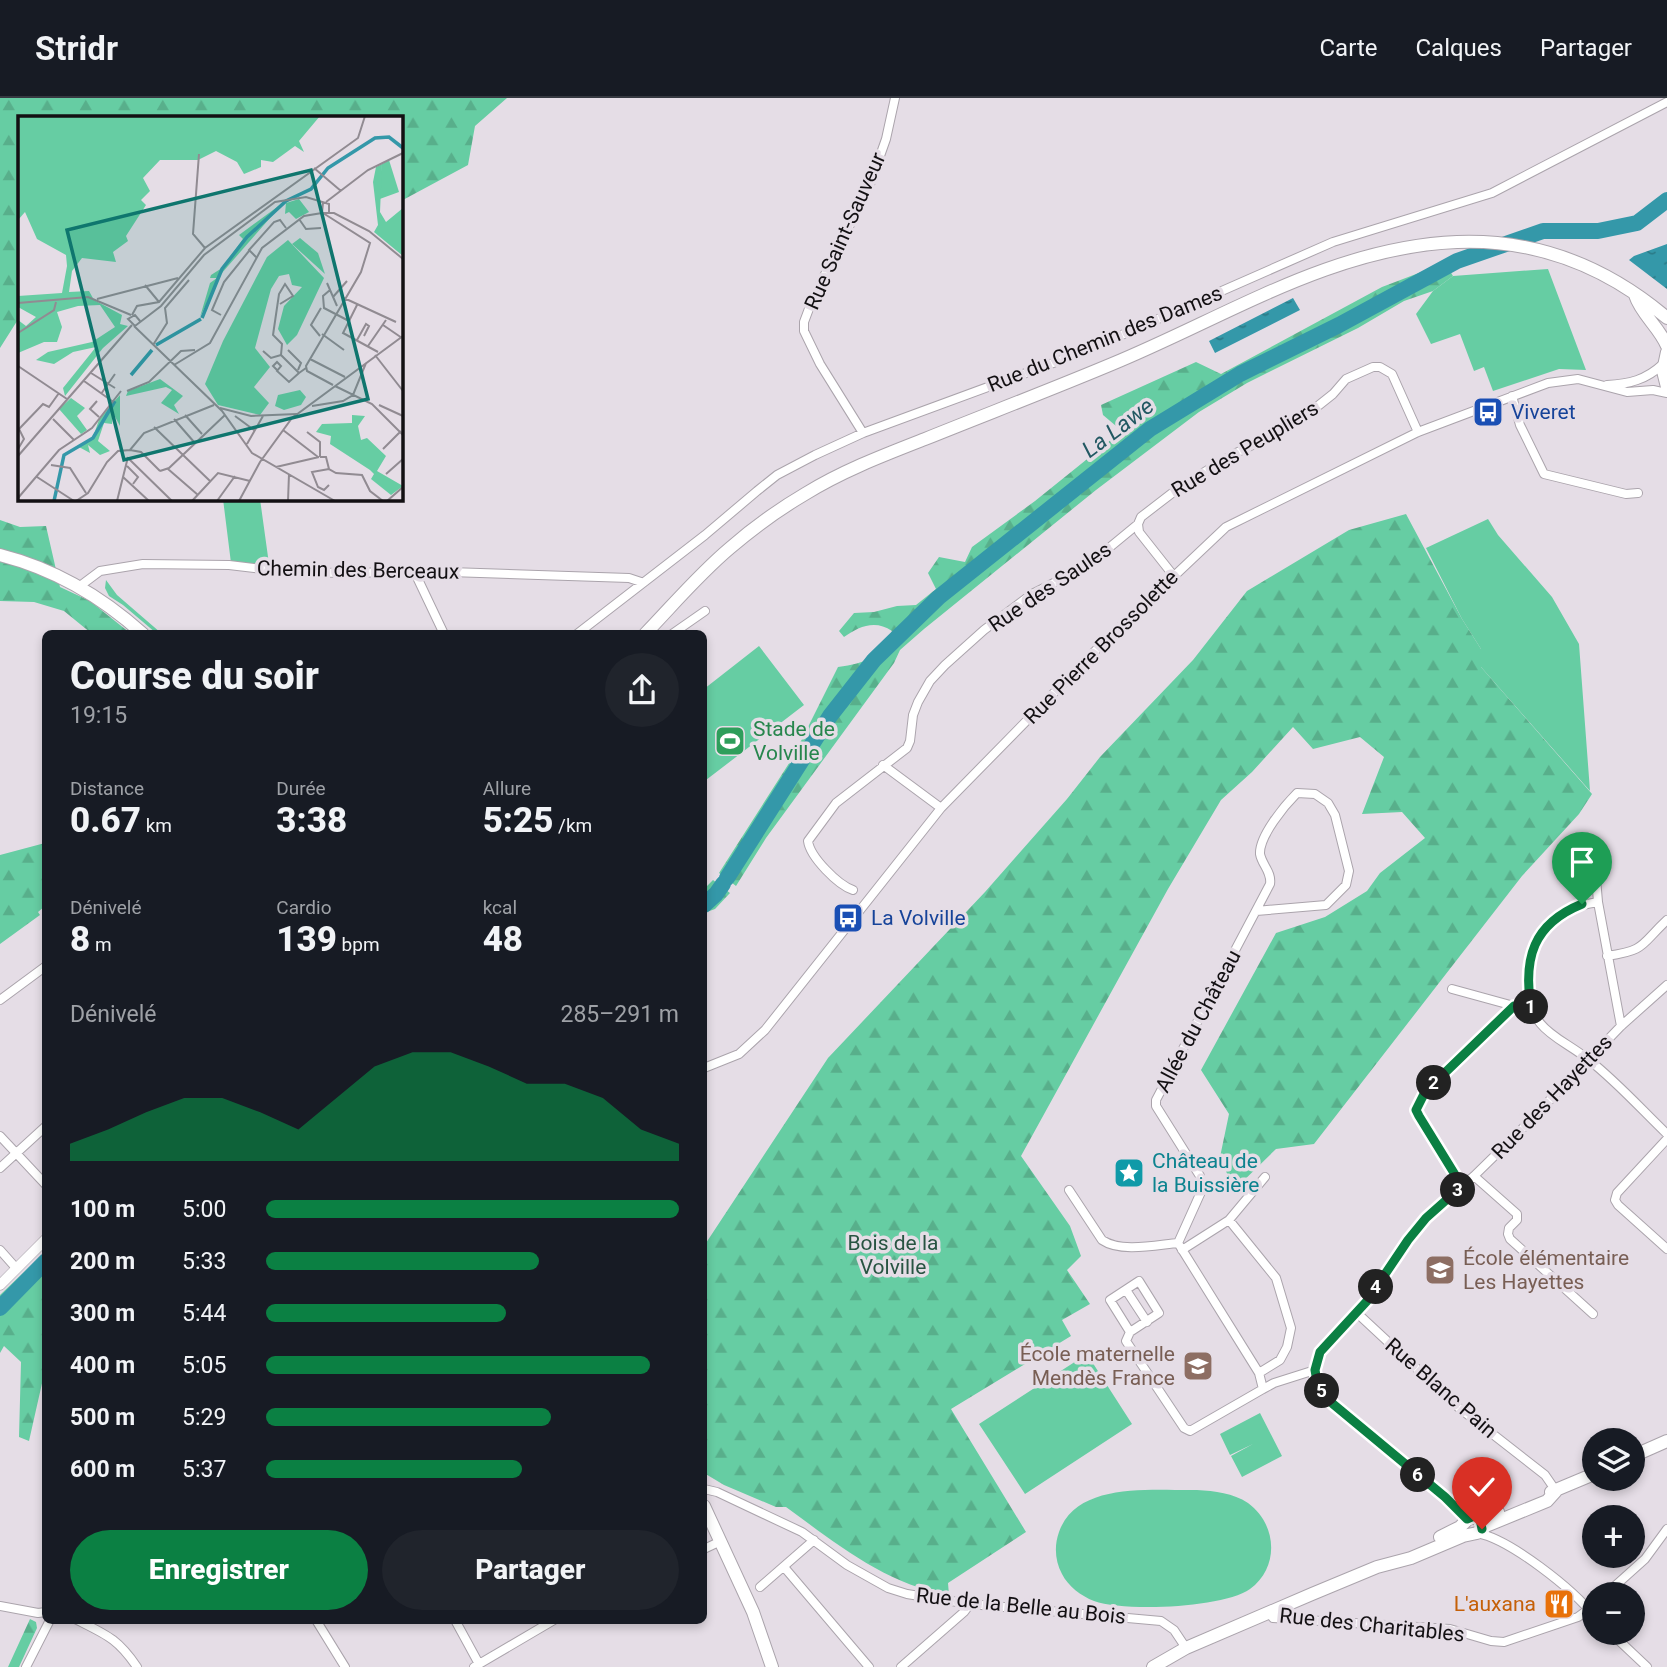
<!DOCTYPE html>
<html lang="fr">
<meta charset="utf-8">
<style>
:root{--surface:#171b24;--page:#20242c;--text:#f1f3f6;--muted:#9ea1a6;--line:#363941;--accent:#0b8043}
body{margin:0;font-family:Roboto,sans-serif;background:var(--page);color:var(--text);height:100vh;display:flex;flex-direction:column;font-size:26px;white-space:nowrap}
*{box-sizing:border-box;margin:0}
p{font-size:23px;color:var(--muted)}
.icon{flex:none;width:38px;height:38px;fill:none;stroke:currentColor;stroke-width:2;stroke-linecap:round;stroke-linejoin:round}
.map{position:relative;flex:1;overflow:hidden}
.panel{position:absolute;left:42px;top:532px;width:665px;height:994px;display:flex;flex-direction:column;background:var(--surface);border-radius:10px;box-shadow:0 4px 10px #0003}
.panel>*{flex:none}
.controls{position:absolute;left:1582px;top:1330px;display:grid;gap:14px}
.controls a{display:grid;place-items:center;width:63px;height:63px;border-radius:50%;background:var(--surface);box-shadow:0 4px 10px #0003;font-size:35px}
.pin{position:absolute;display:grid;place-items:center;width:60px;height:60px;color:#fff;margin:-72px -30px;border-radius:50% 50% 50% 0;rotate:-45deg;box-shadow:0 0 7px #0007}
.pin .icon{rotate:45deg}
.km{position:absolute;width:35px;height:35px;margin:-18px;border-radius:50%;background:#222;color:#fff;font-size:19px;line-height:35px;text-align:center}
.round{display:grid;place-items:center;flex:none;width:74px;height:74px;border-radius:37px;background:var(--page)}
.overview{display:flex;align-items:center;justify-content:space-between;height:119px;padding:0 28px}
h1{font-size:38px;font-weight:800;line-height:52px}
.figures{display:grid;grid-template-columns:repeat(3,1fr);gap:10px;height:119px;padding:7px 28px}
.figures div{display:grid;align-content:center}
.figures b{font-size:35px;font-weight:800}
.figures small{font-size:19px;font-weight:400}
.figures p{font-size:19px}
.chart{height:196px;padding:14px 28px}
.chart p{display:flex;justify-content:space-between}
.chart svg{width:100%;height:126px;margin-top:7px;fill:var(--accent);opacity:.7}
.action{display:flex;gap:14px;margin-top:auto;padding:14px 28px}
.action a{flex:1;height:80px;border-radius:42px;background:var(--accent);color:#fff;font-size:28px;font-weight:800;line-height:80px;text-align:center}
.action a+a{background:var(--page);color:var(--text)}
ul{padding:0 28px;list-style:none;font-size:23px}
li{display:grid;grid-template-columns:112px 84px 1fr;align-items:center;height:52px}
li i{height:18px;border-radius:9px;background:var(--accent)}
header{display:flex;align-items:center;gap:42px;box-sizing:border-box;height:98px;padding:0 35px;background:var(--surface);border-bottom:2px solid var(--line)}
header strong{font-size:33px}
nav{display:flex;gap:38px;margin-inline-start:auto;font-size:24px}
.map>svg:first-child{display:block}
</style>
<header>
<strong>Stridr</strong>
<nav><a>Carte</a><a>Calques</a><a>Partager</a></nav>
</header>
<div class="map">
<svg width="1667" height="1569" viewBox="0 0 1667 1569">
<defs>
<pattern id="forest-firs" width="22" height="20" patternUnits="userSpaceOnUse" patternTransform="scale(1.75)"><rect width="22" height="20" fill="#66cda3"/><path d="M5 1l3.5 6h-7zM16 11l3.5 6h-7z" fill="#58af8b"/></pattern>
<pattern id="water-ripples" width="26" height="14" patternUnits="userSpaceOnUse" patternTransform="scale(1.75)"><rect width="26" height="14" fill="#3498a9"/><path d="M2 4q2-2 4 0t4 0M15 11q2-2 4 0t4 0" fill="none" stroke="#2b7b88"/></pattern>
</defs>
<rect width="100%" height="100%" fill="#e5dde6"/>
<path fill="#66cda3" d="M1548 171 1586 272 1559 271 1493 293 1484 269 1474 273 1460 236 1431 246 1416 216 1433 193 1453 178Z
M223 401H260L269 466 231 465Z
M1488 421 1498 437 1552 499 1579 546 1590 693 1481 569V551L1462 521 1426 450Z
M106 482 117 497 161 535H156L123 507 109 498 105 490Z
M759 548 804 607 706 682 704 679V591Z
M1087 1256 1132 1326 1025 1396 979 1326Z
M1260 1315 1282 1358 1242 1379 1231 1358 1253 1346 1230 1357 1220 1336Z
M1197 1392C1215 1393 1233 1395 1248 1405 1277 1426 1280 1469 1250 1491 1223 1510 1125 1514 1094 1503 1081 1498 1068 1488 1062 1476 1055 1463 1054 1448 1059 1434 1077 1383 1153 1393 1197 1392Z"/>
<path fill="url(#forest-firs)" d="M0 0H507L475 28 468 67 401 103V19H19V220L0 250Z
M1445 165 1453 178 1433 193 1404 203 1358 230 1247 285 1199 314 1096 392 924 531 900 552 894 565 766 740 736 788 719 775 793 659 838 569C866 565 881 560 892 533 875 521 858 529 844 539L839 533 854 515 874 514 897 508 916 507 936 491 928 475 939 459 965 464 972 449 1035 403 1122 333 1103 317 1101 307 1196 264 1221 276 1382 189Z
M1406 416 1462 521 1481 551V569L1592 696 1579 716 1522 778 1314 1046 1276 1051 1234 1092 1220 1059 1229 1016 1201 972 1276 835 1325 819 1367 793 1380 775 1425 740 1402 714 1362 716 1384 659 1360 639 1313 651 1293 629 1252 674 1221 702 1168 791 1021 1058 1070 1128 1081 1158 1067 1172 1090 1206 1062 1222 1071 1238 951 1311 1026 1434 948 1485 949 1497C885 1486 837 1446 786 1409H776L724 1387 704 1375V1148L828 960 985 794 1067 701 1100 659 1193 562 1247 493 1349 432Z
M0 422 20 429 46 428 60 489 90 503 130 535H91L64 513 34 504 0 503Z
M45 745V808L38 814 40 817 0 846V757Z
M713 782 730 795 715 811 704 815V791Z
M45 1154V1272L29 1343 19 1339 21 1264 4 1248 0 1255V1197Z
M30 1521 36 1524 37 1530 19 1569H8Z"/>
<path fill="url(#water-ripples)" d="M1667 146V191L1629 162 1634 158Z
M1293 200 1300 212 1215 255 1209 243Z"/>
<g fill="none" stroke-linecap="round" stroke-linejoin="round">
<path stroke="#3498a9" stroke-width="16" d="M727 780 830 618 874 562 939 499 1150 331 1240 276 1339 227 1457 163 1543 133H1598L1637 125 1667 102
M704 807 716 796 723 786
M0 1210 46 1163"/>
<g stroke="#aba4ac" stroke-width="10">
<path id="minor" d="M1607 287C1629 286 1646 282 1663 266
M1512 298 1520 327 1544 376 1626 396 1638 395
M863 335 820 266 804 233V224L813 200 869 89 886 41 895 0
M415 475 444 536
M1173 477 1139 434 1138 426 1141 419 1180 389 1234 356 1277 335 1304 319 1333 296 1346 281 1373 269H1380L1392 276 1418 334
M80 488 100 473 143 466 229 467 294 475 450 474 629 480 641 484
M577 536 705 437 757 393 777 377 815 357 863 335 1083 254 1333 144 1492 95 1667 4
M672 536 705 513
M883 667 941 710
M1594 756 1598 804 1621 928
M853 792C838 787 810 759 808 743L836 705 907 650 910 643 913 617 918 604 930 583 945 567 984 532 1032 496 1087 468 1138 426
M1598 804C1572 808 1551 818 1538 842 1529 857 1527 871 1528 888 1530 934 1559 938 1589 962 1617 984 1641 1011 1667 1036
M1256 813 1326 807 1346 787 1349 773 1335 717 1328 705 1315 696 1297 695C1285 707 1259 738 1260 756 1262 767 1272 774 1270 786L1156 1002V1008L1200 1078 1201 1094 1178 1145 1259 1275 1263 1291 1274 1285 1315 1272
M1607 858C1647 852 1640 847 1667 822
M1452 891 1514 908 1531 910
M0 902 46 868
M704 970 739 956 765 932 941 710 1097 551 1226 429 1418 334 1548 285 1578 281 1627 294 1653 292 1667 295
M0 1038 46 1087
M1667 1041 1617 1095 1615 1102 1618 1107 1667 1151
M0 1070 46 1028
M1474 1078 1517 1116V1122L1509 1130 1508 1136 1510 1141 1593 1216
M1463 1088 1419 1018 1416 1012 1425 994 1514 908
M1069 1092 1102 1142C1121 1155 1156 1147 1178 1145
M1229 1122 1276 1180 1291 1230 1287 1249 1280 1262 1259 1275
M0 1152 16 1170
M1182 1152 1229 1122 1265 1079
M1126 1192 1147 1224
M1357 1215 1458 1309 1545 1377 1556 1393
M1130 1234 1110 1202 1139 1183 1159 1215 1130 1234 1126 1243 1184 1330 1190 1333 1263 1291
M704 1391 717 1394 802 1434 847 1467 888 1490 907 1496 970 1506 1161 1523 1174 1532 1186 1550
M1467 1421 1445 1399 1333 1306 1318 1289 1315 1272 1320 1254 1367 1203 1407 1142 1426 1120 1474 1078 1520 1033 1621 928 1667 887
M1477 1435C1510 1441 1574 1492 1594 1518
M704 1451 721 1443
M784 1469 869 1569
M760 1489 814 1442
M1606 1496 1645 1461 1667 1431
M0 1508 38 1515 46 1514
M1269 1514 1273 1520 1450 1531 1491 1543 1504 1544 1578 1519 1594 1507
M77 1522C107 1537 118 1541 137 1569
M316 1522 345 1569
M455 1522 479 1566
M1611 1535 1647 1569
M26 1569 50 1522
M474 1569 554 1522
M901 1569 964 1514 970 1506"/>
</g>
<g stroke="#aba4ac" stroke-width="11">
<path id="tertiary" d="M0 1187 46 1141"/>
</g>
<g stroke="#aba4ac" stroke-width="14">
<path id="secondary" d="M1635 197C1641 216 1659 229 1667 248
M1667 254 1663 273 1667 289
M0 457C55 471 101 498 143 536
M645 536C673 507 699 476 730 450 753 430 778 412 805 396 842 373 884 357 925 341 987 316 1050 292 1112 266 1224 220 1332 149 1457 144 1536 141 1607 169 1667 220
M1633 1358 1667 1343
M1551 1394 1594 1376
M704 1408 753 1514 772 1569
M1440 1439 1460 1429 1469 1420 1485 1419 1498 1414
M1153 1569 1186 1550 1312 1496 1377 1469 1411 1460 1463 1438 1477 1435 1486 1428 1547 1403 1556 1393"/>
</g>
<use href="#minor" stroke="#fff" stroke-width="8"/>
<use href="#tertiary" stroke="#fff" stroke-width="10"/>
<use href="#secondary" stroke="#fff" stroke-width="12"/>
</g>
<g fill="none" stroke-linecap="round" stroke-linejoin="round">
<g stroke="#fff" stroke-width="14">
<path id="route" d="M1482 1431 1480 1421 1474 1418 1467 1421 1445 1399 1333 1306 1318 1289 1315 1272 1320 1254 1367 1203 1408 1142 1426 1120 1462 1088 1419 1018 1416 1012 1425 994 1514 908 1531 910C1523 860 1533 826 1582 806"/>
</g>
<use href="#route" stroke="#0b8043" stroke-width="9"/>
</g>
<defs>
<g id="bus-square" transform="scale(1.575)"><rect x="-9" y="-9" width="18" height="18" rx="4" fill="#1a4fb4" stroke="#e5dde6"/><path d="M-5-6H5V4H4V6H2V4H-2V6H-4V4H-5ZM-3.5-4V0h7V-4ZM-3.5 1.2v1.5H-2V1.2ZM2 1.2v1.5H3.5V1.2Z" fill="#fff"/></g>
<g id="stadium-square" transform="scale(1.575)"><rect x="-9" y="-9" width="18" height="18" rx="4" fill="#2e9e5b" stroke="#e5dde6"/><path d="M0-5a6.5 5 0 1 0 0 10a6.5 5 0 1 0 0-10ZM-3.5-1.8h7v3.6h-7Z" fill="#fff"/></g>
<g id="sight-square" transform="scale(1.575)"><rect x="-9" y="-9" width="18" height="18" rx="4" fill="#0f9aa8" stroke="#e5dde6"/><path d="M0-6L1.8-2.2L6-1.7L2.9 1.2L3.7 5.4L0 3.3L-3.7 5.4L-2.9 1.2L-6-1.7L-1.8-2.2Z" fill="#fff"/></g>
<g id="school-square" transform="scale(1.575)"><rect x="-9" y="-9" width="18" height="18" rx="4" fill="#8d6e63" stroke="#e5dde6"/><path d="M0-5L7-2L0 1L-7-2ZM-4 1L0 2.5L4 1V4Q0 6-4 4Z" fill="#fff"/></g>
<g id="restaurant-square" transform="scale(1.575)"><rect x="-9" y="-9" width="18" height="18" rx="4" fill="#e8710a" stroke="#e5dde6"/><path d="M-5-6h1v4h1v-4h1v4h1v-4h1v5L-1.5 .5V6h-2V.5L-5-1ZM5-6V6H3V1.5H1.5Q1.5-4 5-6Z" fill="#fff"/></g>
</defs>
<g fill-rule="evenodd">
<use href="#bus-square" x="1488" y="314"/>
<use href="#stadium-square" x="730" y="643"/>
<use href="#bus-square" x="848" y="820"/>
<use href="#sight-square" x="1129" y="1075"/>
<use href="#school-square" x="1440" y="1172"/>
<use href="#school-square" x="1198" y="1268"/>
<use href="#restaurant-square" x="1559" y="1506"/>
</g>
<g text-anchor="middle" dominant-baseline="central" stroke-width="7" stroke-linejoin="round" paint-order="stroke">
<g font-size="21" fill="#131013" stroke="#e5dde6">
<text transform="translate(845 133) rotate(-66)">Rue Saint-Sauveur</text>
<text transform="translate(1105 241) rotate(-22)">Rue du Chemin des Dames</text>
<text transform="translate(1245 351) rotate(-31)">Rue des Peupliers</text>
<text transform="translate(358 472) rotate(1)">Chemin des Berceaux</text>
<text transform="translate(1050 489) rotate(-34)">Rue des Saules</text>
<text transform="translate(1101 549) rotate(-45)">Rue Pierre Brossolette</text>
<text transform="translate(1198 923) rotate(-62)">Allée du Château</text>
<text transform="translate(1552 999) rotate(-46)">Rue des Hayettes</text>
<text transform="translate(1441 1290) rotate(41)">Rue Blanc Pain</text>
<text transform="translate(1021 1508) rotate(6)">Rue de la Belle au Bois</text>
<text transform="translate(1372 1527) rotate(6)">Rue des Charitables</text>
</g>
<g font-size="21" fill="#164399" stroke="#e5dde6" text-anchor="start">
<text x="1511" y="314">Viveret</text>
<text x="871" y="820">La Volville</text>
</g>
<g font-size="21" fill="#27864d" stroke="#e5dde6" text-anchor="start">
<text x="753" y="631">Stade de<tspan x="753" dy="24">Volville</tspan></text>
</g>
<g font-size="21" fill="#0d838f" stroke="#e5dde6" text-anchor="start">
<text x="1152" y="1063">Château de<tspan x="1152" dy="24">la Buissière</tspan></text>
</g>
<g font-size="21" fill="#285442" stroke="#e5dde6">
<text x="893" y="1145">Bois de la<tspan x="893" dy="24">Volville</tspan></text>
</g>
<g font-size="21" fill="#785e54" stroke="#e5dde6" text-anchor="start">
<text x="1463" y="1160">École élémentaire<tspan x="1463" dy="24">Les Hayettes</tspan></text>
<text x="1175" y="1256" text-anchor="end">École maternelle<tspan x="1175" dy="24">Mendès France</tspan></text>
</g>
<g font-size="21" fill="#c56008" stroke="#e5dde6" text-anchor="end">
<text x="1536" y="1506">L'auxana</text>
</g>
<g font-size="23" font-style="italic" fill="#225862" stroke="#e5dde6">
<text transform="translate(1118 330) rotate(-37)">La Lawe</text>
</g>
</g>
<g transform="translate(18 18)">
<rect width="385" height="385" fill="#e5dde6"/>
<path d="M371 44 381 76 359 84 364 48ZM281 83 291 96 278 103 271 96 267 98 268 87ZM282 122 300 137 307 158 274 128ZM282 274 288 281 283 289 266 294 257 290 260 279ZM53 282 67 292 59 300 69 314 63 318 41 293Z" fill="#66cda3"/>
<path d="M0 0H302L281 25 286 36 277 30 255 46 243 44V51L226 58 219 46 198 35 180 44H142L125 62 132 75 123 84 128 89 108 120 110 125 95 136 98 146 64 142 54 155 51 176 71 175 76 184 104 199 102 208 110 210 85 232 47 280 45 272 78 231 55 236 36 248 18 244 30 236 74 226 97 211 82 189 60 190 39 196 44 211 39 226H26L0 237V204L8 210 18 201 0 191V180L44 177 49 150 48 139 19 123 7 96 0 104ZM364 48 362 96 368 106 385 92V140L356 116 360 109 355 66 358 51ZM266 86 203 158 182 201 192 167 199 162H192L193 159 204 152 225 123 221 119ZM270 124 306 162 279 219 269 229 260 213 266 190 284 171 274 169 271 158 261 160 253 173 237 232 252 251 236 271 251 287 242 299 200 289 187 268 205 225 249 141ZM142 263 165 280 156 289 161 298 143 287 154 274 148 271 108 280 110 275ZM102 279V310L95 297 94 308 86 307 80 325 92 335 82 339 70 329 72 337 61 331 75 321 82 301ZM334 299 347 300 340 310 343 324 349 322 368 340 359 355 385 370 373 379 353 363 356 358 352 354 312 328 313 320 298 316 304 308 334 307Z" fill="#66cda3"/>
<path fill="none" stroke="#3498a9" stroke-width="3.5" d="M184 202 204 153 229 121 268 85 293 73 310 52 357 22 371 21 385 32M138 229 183 203M113 259 134 234M36 385 46 339 75 322 97 285"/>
<path fill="none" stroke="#918b92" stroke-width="2" d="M181 38 175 118 187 132M296 52 323 75M308 86 350 54 385 37M305 87 304 97H316L351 115 385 143M305 97 352 127 343 156 288 250 289 255 315 269M281 103 288 113 303 112M238 141 231 134 256 106 262 104 268 112M309 167 319 190M127 169 141 186M312 174 305 180 306 192 331 205M315 181 329 165M326 182 378 206M79 183 160 162M0 187 70 181 113 199M262 188 275 180 267 168 261 178 255 219 264 228 263 239 281 257 288 252M339 189 325 217 360 236M114 199 119 190 141 186 187 132 340 22 347 0M203 199 194 194 206 166 231 135M122 205 117 199 110 203 117 210 143 190 186 139 257 86 288 81 311 88V97M365 209 384 222M116 210 204 295 234 337 317 385M0 217 36 194 38 186M304 218 326 234M302 220 293 209 303 192M339 224 348 208 351 210 346 220M135 229 149 207 147 192 171 164M350 230 368 204M270 234 283 247 280 254M245 235 253 242 263 239M357 239 385 275M292 243 327 261M156 249 192 227 244 132 286 100 304 97M0 250 49 283M259 254 255 250 259 246 263 250 259 255 271 266 281 257M73 257 97 272M66 265 94 285M317 270 354 288 385 319M109 275 131 266 163 235 177 234M83 278 97 258M79 285 72 293 81 301M361 289 385 300M294 290 325 285 335 279 348 247M202 292 233 300 279 298M167 299 184 318M217 300 236 314M35 303 56 324M156 303 176 326M136 311 192 365M265 314 300 341M289 316 302 326V341M229 328 245 300M0 333 6 323 1 313 25 288 31 291 41 277M365 333 383 315M112 334 123 336 142 355M0 340 114 209M302 341H308L311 353 318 357 344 359 352 375 365 385M110 342 154 385M33 349 52 352 68 377M109 350 120 361 115 368M258 351 301 341M150 353 180 379M311 353 294 356 300 371 306 374 311 369M142 355 151 352 207 299M368 358 385 343M19 361 56 385M105 361 131 385M0 382 41 334 74 312 103 275M58 385 70 377 89 346 100 335 112 334 126 317 196 289M99 385 110 341M174 385 200 357 232 365M199 385 217 360M221 385 242 346 274 302 385 220M270 385 271 358M369 385 385 371"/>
<path fill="#0f766e" fill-opacity="0.15" stroke="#0f766e" stroke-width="3.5" d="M293 54 350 283 106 344 49 114Z"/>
<rect width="385" height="385" fill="none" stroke="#131013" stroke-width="3.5"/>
</g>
</svg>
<div class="controls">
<a><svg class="icon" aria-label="layers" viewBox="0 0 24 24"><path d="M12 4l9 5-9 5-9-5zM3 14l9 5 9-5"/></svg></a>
<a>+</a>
<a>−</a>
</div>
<div class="pin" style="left:1582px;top:806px;background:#1e9e55"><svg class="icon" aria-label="arrive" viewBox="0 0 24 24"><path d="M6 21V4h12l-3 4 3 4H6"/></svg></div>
<div class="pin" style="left:1482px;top:1431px;background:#d93025"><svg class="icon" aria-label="check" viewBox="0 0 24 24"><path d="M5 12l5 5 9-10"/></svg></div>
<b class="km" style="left:1531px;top:909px">1</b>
<b class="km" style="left:1434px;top:985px">2</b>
<b class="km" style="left:1458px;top:1092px">3</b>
<b class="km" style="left:1376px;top:1189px">4</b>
<b class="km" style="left:1322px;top:1293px">5</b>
<b class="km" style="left:1418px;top:1377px">6</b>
<section class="panel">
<div class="overview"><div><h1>Course du soir</h1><p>19:15</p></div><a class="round"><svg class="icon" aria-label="share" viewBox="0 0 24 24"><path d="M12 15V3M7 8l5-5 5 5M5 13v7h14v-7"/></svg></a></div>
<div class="figures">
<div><p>Distance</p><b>0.67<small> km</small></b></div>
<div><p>Durée</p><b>3:38</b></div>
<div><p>Allure</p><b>5:25<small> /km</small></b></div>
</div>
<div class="figures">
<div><p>Dénivelé</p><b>8<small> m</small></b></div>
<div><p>Cardio</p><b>139<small> bpm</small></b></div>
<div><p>kcal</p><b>48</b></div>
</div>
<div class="chart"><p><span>Dénivelé</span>285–291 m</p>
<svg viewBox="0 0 160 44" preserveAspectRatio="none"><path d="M0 44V38L10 33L20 27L30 22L40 22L50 27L60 33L70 22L80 11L90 6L100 6L110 11L120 17L130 17L140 22L150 33L160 38V44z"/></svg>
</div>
<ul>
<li><b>100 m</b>5:00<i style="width:100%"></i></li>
<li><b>200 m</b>5:33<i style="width:66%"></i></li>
<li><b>300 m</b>5:44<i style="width:58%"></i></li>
<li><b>400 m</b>5:05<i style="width:93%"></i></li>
<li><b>500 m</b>5:29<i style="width:69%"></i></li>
<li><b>600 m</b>5:37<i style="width:62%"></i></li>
</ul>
<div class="action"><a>Enregistrer</a><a>Partager</a></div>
</section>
</div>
